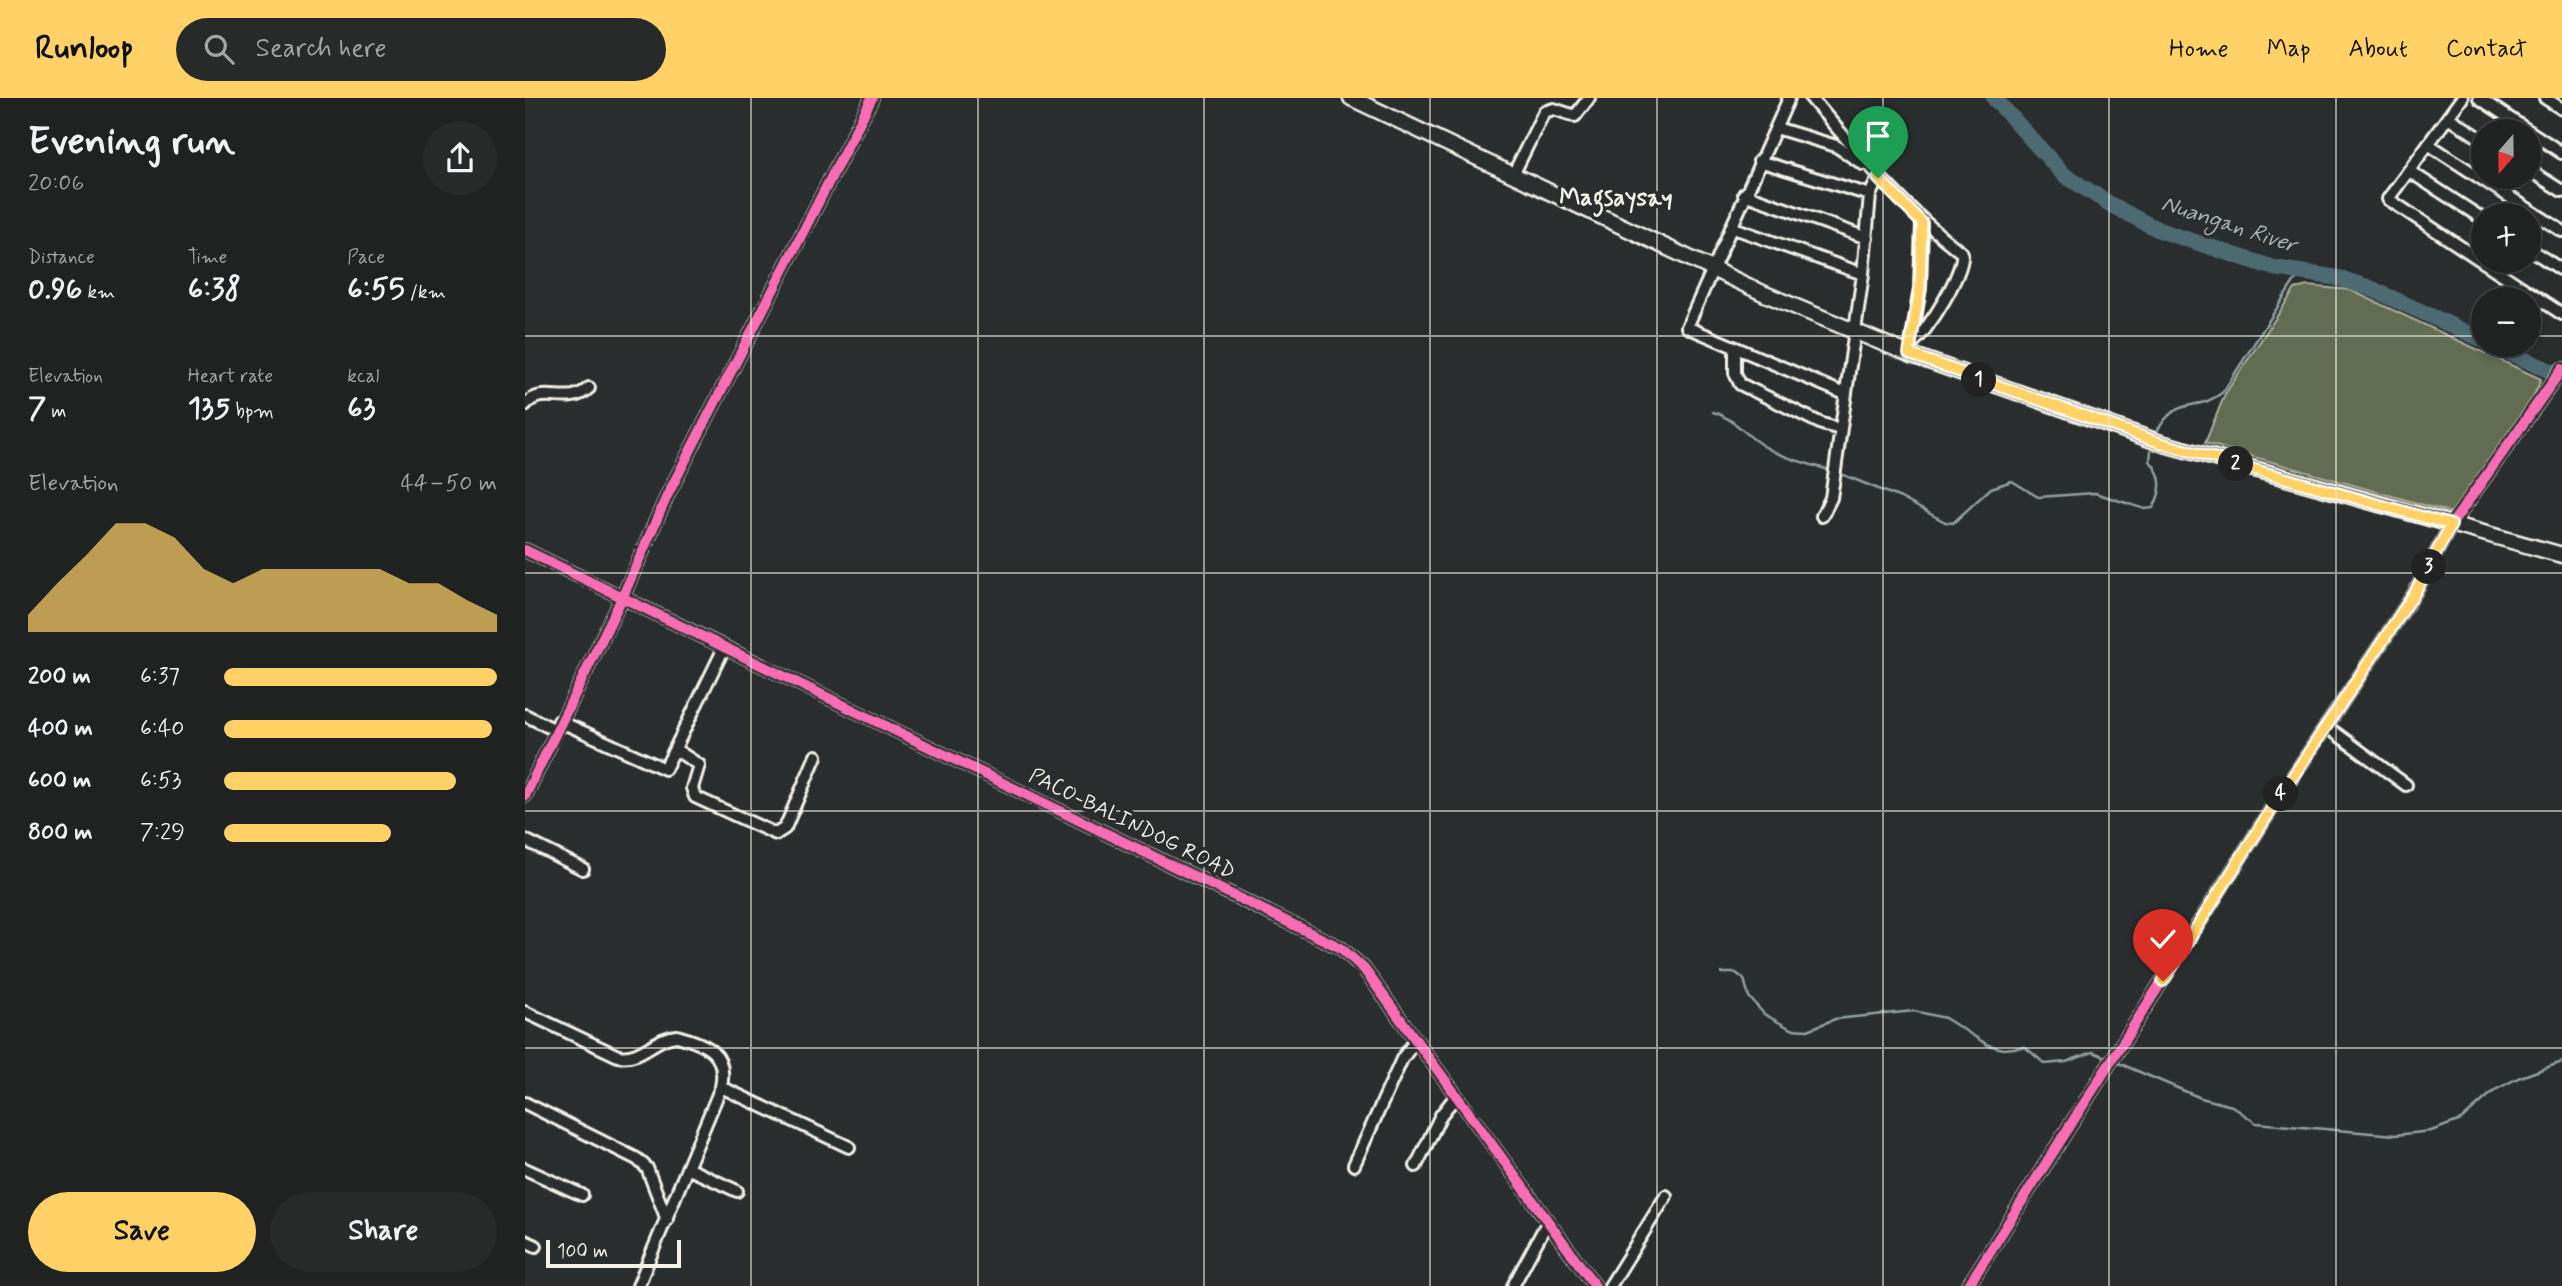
<!DOCTYPE html>
<meta charset="utf-8">
<style>
:root{--surface:#202222;--page:#282a2a;--text:#f1f3f6;--muted:#a2a4a5;--line:#3d3f40;--accent:#ffd166}
body{margin:0;font-family:Mynerve,sans-serif;background:var(--page);color:var(--text);height:100vh;display:flex;flex-direction:column;font-size:26px;white-space:nowrap}
*{box-sizing:border-box;margin:0}
p{font-size:23px;color:var(--muted)}
.icon{flex:none;width:38px;height:38px;fill:none;stroke:currentColor;stroke-width:2;stroke-linecap:round;stroke-linejoin:round}
.map{position:relative;flex:1;overflow:hidden}
.details{display:flex;flex-direction:column;background:var(--surface);width:525px}
.details>*{flex:none}
.needle{width:46px;rotate:200deg}
.tools{position:absolute;left:1946px;top:21px;display:grid;gap:14px}
.tools a{display:grid;place-items:center;width:70px;height:70px;border-radius:50%;background:var(--surface);box-shadow:0 4px 10px #0003,0 0 0 2px var(--line);font-size:35px}
.scale{position:absolute;left:21px;bottom:18px;width:135px;box-sizing:border-box;padding-left:7px;border:4px solid #f4f1e8;border-top:0;font-size:19px;line-height:24px;white-space:nowrap;color:#f4f1e8;-webkit-text-stroke:5px #2a2d2e;paint-order:stroke}
.pin{position:absolute;display:grid;place-items:center;width:60px;height:60px;color:#fff;margin:-72px -30px;border-radius:50% 50% 50% 0;rotate:-45deg;box-shadow:0 0 7px #0007}
.pin .icon{rotate:45deg}
.km{position:absolute;width:35px;height:35px;margin:-18px;border-radius:50%;background:#222;color:#fff;font-size:19px;line-height:35px;text-align:center}
.round{display:grid;place-items:center;flex:none;width:74px;height:74px;border-radius:37px;background:var(--page)}
.overview{display:flex;align-items:center;justify-content:space-between;height:119px;padding:0 28px}
h1{font-size:38px;font-weight:700;line-height:52px}
.figures{display:grid;grid-template-columns:repeat(3,1fr);gap:10px;height:119px;padding:7px 28px}
.figures div{display:grid;align-content:center}
.figures b{font-size:30px;font-weight:700}
.figures small{font-size:19px;font-weight:400}
.figures p{font-size:19px}
.chart{height:196px;padding:14px 28px}
.chart p{display:flex;justify-content:space-between}
.chart svg{width:100%;height:126px;margin-top:7px;fill:var(--accent);opacity:.7}
.button{display:flex;gap:14px;margin-top:auto;padding:14px 28px}
.button a{flex:1;height:80px;border-radius:42px;background:var(--accent);color:#111;font-size:28px;font-weight:700;line-height:80px;text-align:center}
.button a+a{background:var(--page);color:var(--text)}
ul{padding:0 28px;list-style:none;font-size:23px}
li{display:grid;grid-template-columns:112px 84px 1fr;align-items:center;height:52px}
li i{height:18px;border-radius:9px;background:var(--accent)}
header{display:flex;align-items:center;gap:42px;box-sizing:border-box;height:98px;padding:0 35px;background:var(--accent);color:#111}
header strong{font-size:33px}
nav{display:flex;gap:38px;margin-inline-start:auto;font-size:24px}
.search{width:490px;height:63px;background:var(--page);display:flex;align-items:center;gap:18px;box-sizing:border-box;padding:0 24px;border-radius:38px;color:var(--muted);font-size:26px}
main{display:flex;flex:1;min-height:0}
.map>svg:first-child{display:block}
</style>
<header>
<strong>Runloop</strong>
<div class="search"><svg class="icon" aria-label="search" viewBox="0 0 24 24"><circle cx="10" cy="10" r="6"/><path d="M15 15l6 6"/></svg>Search here</div>
<nav><a>Home</a><a>Map</a><a>About</a><a>Contact</a></nav>
</header>
<main>
<section class="details">
<div class="overview"><div><h1>Evening run</h1><p>20:06</p></div><a class="round"><svg class="icon" aria-label="share" viewBox="0 0 24 24"><path d="M12 15V3M7 8l5-5 5 5M5 13v7h14v-7"/></svg></a></div>
<div class="figures">
<div><p>Distance</p><b>0.96<small> km</small></b></div>
<div><p>Time</p><b>6:38</b></div>
<div><p>Pace</p><b>6:55<small> /km</small></b></div>
</div>
<div class="figures">
<div><p>Elevation</p><b>7<small> m</small></b></div>
<div><p>Heart rate</p><b>135<small> bpm</small></b></div>
<div><p>kcal</p><b>63</b></div>
</div>
<div class="chart"><p><span>Elevation</span>44–50 m</p>
<svg viewBox="0 0 160 44" preserveAspectRatio="none"><path d="M0 44V38L10 27L20 17L30 6L40 6L50 11L60 22L70 27L80 22L90 22L100 22L110 22L120 22L130 27L140 27L150 33L160 38V44z"/></svg>
</div>
<ul>
<li><b>200 m</b>6:37<i style="width:100%"></i></li>
<li><b>400 m</b>6:40<i style="width:98%"></i></li>
<li><b>600 m</b>6:53<i style="width:85%"></i></li>
<li><b>800 m</b>7:29<i style="width:61%"></i></li>
</ul>
<div class="button"><a>Save</a><a>Share</a></div>
</section>
<div class="map">
<svg width="2037" height="1188" viewBox="0 0 2037 1188">
<rect width="100%" height="100%" fill="#2a2d2e"/>
<filter id="ink" filterUnits="userSpaceOnUse"><feTurbulence type="fractalNoise" baseFrequency=".0143" numOctaves="2"/><feDisplacementMap in="SourceGraphic" scale="14" xChannelSelector="R" yChannelSelector="G"/><feConvolveMatrix kernelMatrix="1 2 1 2 8 2 1 2 1" color-interpolation-filters="sRGB"/></filter>
<g filter="url(#ink)">
<path fill="#626c52" stroke="#abae9d" stroke-width="2" d="M1783 188 1825 192 2016 281 2008 300 1927 415 1680 345 1700 296 1770 191Z"/>
<g fill="none" stroke-linecap="round" stroke-linejoin="round">
<path stroke="#90a0a2" stroke-width="2.5" d="M1188 314C1209 320 1219 336 1237 347 1257 360 1281 365 1304 372
M1631 335C1653 295 1671 316 1698 294L1770 182 1778 177
M1316 376 1376 400 1420 424 1428 425 1466 390 1487 383 1513 399 1570 395 1620 411 1628 410C1638 392 1638 378 1625 363L1626 352
M1197 875H1211L1219 881 1224 899 1239 916 1266 931 1283 932 1310 921 1389 913 1420 920 1463 947 1478 951 1500 949 1520 966 1541 964 1568 954 1583 960
M1591 964 1676 1000 1707 1008 1731 1025 1870 1037 1906 1033 1936 1022 1970 992 1993 980 2037 964"/>
<path stroke="#4e6a73" stroke-width="16" d="M1469 0 1539 77 1588 108 1634 132 1749 170 1813 180 1845 190 1958 242
M1967 247 2037 278"/>
<g stroke="#f4f1e8" stroke-width="16">
<path id="minor" d="M1264 0 1162 229 1320 296
M1286 0C1334 56 1378 110 1437 155 1440 173 1402 235 1387 245
M1937 0 1863 101 2037 216
M1954 0 2037 55
M2020 0 2037 11
M1923 19 1958 42
M1251 30 1311 48 1338 66
M1903 46 2037 133
M1234 63 1345 97
M2004 72 2037 93
M1884 73 1958 121
M989 75 1019 14 1029 11 1050 18 1064 0
M1219 96 1342 140
M1206 129 1338 176
M2004 151 2037 172
M1386 247 1395 190 1397 125
M1210 250V275L1215 286 1297 326 1315 331
M0 307C18 286 42 310 64 290
M1297 418 1306 400 1338 176 1345 97 1353 80
M0 452 816 850 839 871 1070 1188
M0 617 30 632
M34 623 140 671 199 550
M1801 628 1881 687
M151 652 174 667 167 690 170 699 251 736 260 730 291 658
M0 698 98 498 142 398 347 0
M0 742 58 771
M0 914 93 958C118 962 129 939 152 938 182 946 203 955 196 989L113 1188
M196 989 324 1049
M0 1005 112 1061 122 1070 142 1122
M829 1067 877 961 891 942
M891 1068 916 1017 931 998
M162 1070 212 1093
M0 1071 57 1097
M0 1143 11 1148
M988 1188 1022 1125
M1085 1188 1141 1098
M1443 1188 1751 704 1889 496 1926 427 2037 271"/>
</g>
<g stroke="#f4f1e8" stroke-width="19">
<path id="major" d="M826 0 1240 196 1384 256 1636 345 2037 457"/>
</g>
<use href="#minor" stroke="#2a2d2e" stroke-width="10"/>
<use href="#major" stroke="#2a2d2e" stroke-width="14"/>
<g stroke="#2a2d2e" stroke-width="15">
<path id="cycleway" d="M0 452 816 850 839 871 1070 1188
M0 698 98 498 142 398 347 0
M1443 1188 1751 704 1889 496 1926 427 2037 271"/>
</g>
<use href="#cycleway" stroke="#f96db3" stroke-width="10"/>
</g>
</g>
<g fill="none" stroke-linecap="round" stroke-linejoin="round" filter="url(#ink)">
<g stroke="#fff" stroke-width="14">
<path id="route" d="M1353 80 1397 125 1395 190 1384 256 1636 345 1926 427 1889 496 1751 704 1638 883"/>
</g>
<use href="#route" stroke="#ffd166" stroke-width="9"/>
</g>
<path fill="none" stroke="#f4f1e8" stroke-width="2" stroke-opacity="0.55" d="M226 0V1188M453 0V1188M679 0V1188M905 0V1188M1132 0V1188M1358 0V1188M1584 0V1188M1811 0V1188M0 238H1958M2004 238H2037M0 475H2037M0 713H2037M0 950H2037"/>
<g text-anchor="middle" dominant-baseline="central" stroke-width="7" stroke-linejoin="round" paint-order="stroke">
<g font-size="21" fill="#f4f1e8" stroke="#2a2d2e">
<text transform="translate(607 726) rotate(26)">PACO-BALINDOG ROAD</text>
</g>
<g font-size="23" font-style="italic" fill="#a9b4b3" stroke="#2a2d2e">
<text transform="translate(1704 127) rotate(18)">Nuangan River</text>
</g>
<g font-size="24" font-weight="bold" fill="#f4f1e8" stroke="#2a2d2e">
<text x="1091" y="100">Magsaysay</text>
</g>
</g>
</svg>
<div class="tools">
<a><svg class="needle" viewBox="-14 -14 28 28"><path d="M0-13l5 13h-10z" fill="#e53935"/><path d="M0 13l5-13h-10z" fill="#a2a4a5"/></svg></a>
<a>+</a>
<a>−</a>
</div>
<div class="scale">100 m</div>
<div class="pin" style="left:1353px;top:80px;background:#1e9e55"><svg class="icon" aria-label="arrive" viewBox="0 0 24 24"><path d="M6 21V4h12l-3 4 3 4H6"/></svg></div>
<div class="pin" style="left:1638px;top:883px;background:#d93025"><svg class="icon" aria-label="check" viewBox="0 0 24 24"><path d="M5 12l5 5 9-10"/></svg></div>
<b class="km" style="left:1454px;top:282px">1</b>
<b class="km" style="left:1711px;top:366px">2</b>
<b class="km" style="left:1904px;top:469px">3</b>
<b class="km" style="left:1756px;top:696px">4</b>
</div>
</main>
